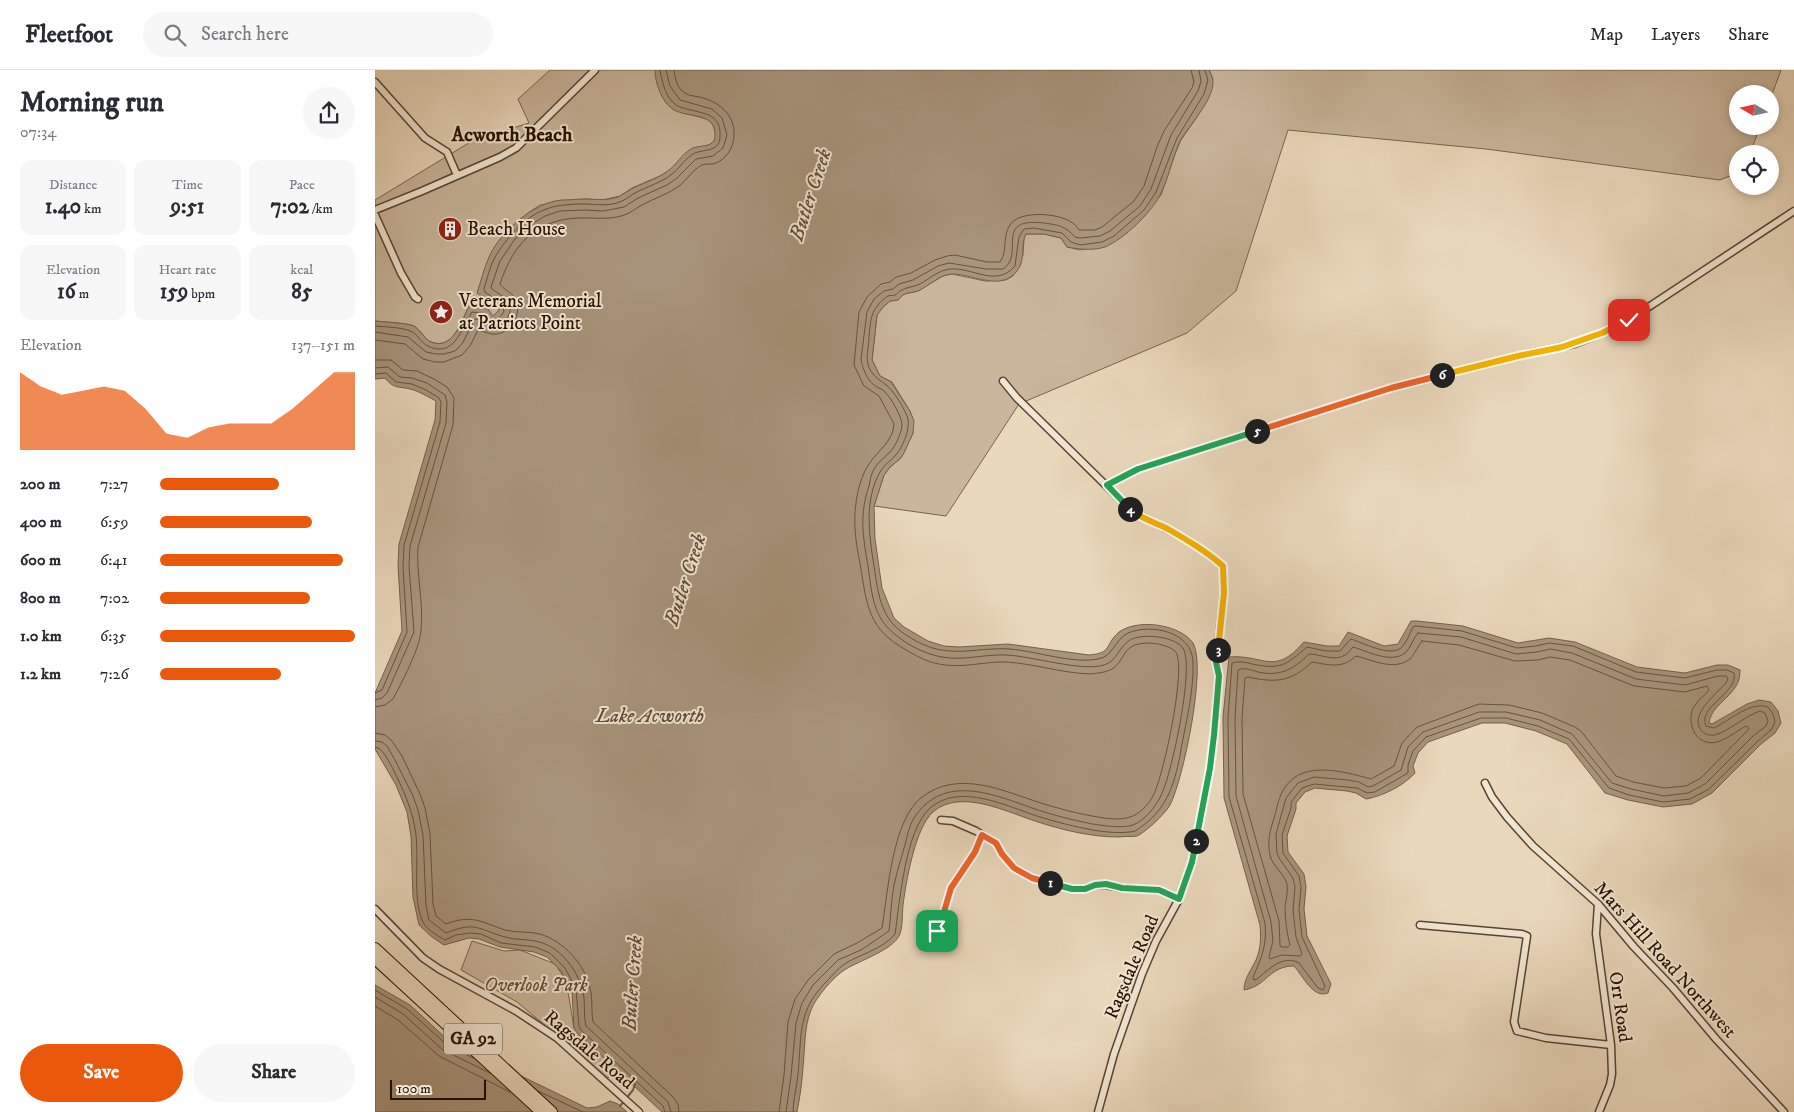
<!DOCTYPE html>
<meta charset="utf-8">
<style>
:root{--surface:#fff;--page:#f7f7f7;--text:#2b2b33;--muted:#7c7c81;--line:#e1e1e2;--accent:#ea580c}
body{margin:0;font-family:"IM FELL DW Pica",serif;background:var(--page);color:var(--text);height:100vh;display:flex;flex-direction:column;font-size:19px;white-space:nowrap}
*{box-sizing:border-box;margin:0}
p{font-size:16px;color:var(--muted)}
.icon{flex:none;width:28px;height:28px;fill:none;stroke:currentColor;stroke-width:2;stroke-linecap:round;stroke-linejoin:round}
.map{position:relative;flex:1;overflow:hidden}
.panel{display:flex;flex-direction:column;background:var(--surface);width:375px}
.panel>*{flex:none}
.needle{width:32px;rotate:279deg}
.buttons{position:absolute;left:1354px;top:15px;display:grid;gap:10px}
.buttons a{display:grid;place-items:center;width:50px;height:50px;border-radius:50%;background:var(--surface);box-shadow:0 2px 8px #0003;font-size:25px}
.scale{position:absolute;left:15px;bottom:12px;width:96px;box-sizing:border-box;padding-left:5px;border:2px solid #271101;border-top:0;font-size:14px;line-height:18px;white-space:nowrap;color:#271101;-webkit-text-stroke:4px #f1e6d3;paint-order:stroke}
.pin{position:absolute;display:grid;place-items:center;width:42px;height:42px;color:#fff;margin:-21px;border-radius:10px;box-shadow:0 2px 8px #0006}
.km{position:absolute;width:25px;height:25px;margin:-12px;border-radius:50%;background:#222;color:#fff;font-size:14px;line-height:25px;text-align:center}
.round{display:grid;place-items:center;flex:none;width:52px;height:52px;border-radius:26px;background:var(--page)}
.summary{display:flex;align-items:center;justify-content:space-between;height:85px;padding:0 20px}
h1{font-size:28px;font-weight:700;line-height:38px}
.metrics{display:grid;grid-template-columns:repeat(3,1fr);gap:8px;height:85px;padding:5px 20px}
.metrics div{display:grid;align-content:center;border-radius:12px;background:var(--page);text-align:center}
.metrics b{font-size:21px;font-weight:700}
.metrics small{font-size:14px;font-weight:400}
.metrics p{font-size:14px}
.chart{height:140px;padding:10px 20px}
.chart p{display:flex;justify-content:space-between}
.chart svg{width:100%;height:90px;margin-top:5px;fill:var(--accent);opacity:.7}
.button{display:flex;gap:10px;margin-top:auto;padding:10px 20px}
.button a{flex:1;height:58px;border-radius:30px;background:var(--accent);color:#fff;font-size:20px;font-weight:700;line-height:58px;text-align:center}
.button a+a{background:var(--page);color:var(--text)}
ul{padding:0 20px;list-style:none;font-size:16px}
li{display:grid;grid-template-columns:80px 60px 1fr;align-items:center;height:38px}
li i{height:12px;border-radius:6px;background:var(--accent)}
header{display:flex;align-items:center;gap:30px;box-sizing:border-box;height:70px;padding:0 25px;background:var(--surface);border-bottom:1px solid var(--line)}
header strong{font-size:24px}
nav{display:flex;gap:28px;margin-inline-start:auto;font-size:18px}
.search{width:350px;height:45px;background:var(--page);display:flex;align-items:center;gap:12px;box-sizing:border-box;padding:0 18px;border-radius:28px;color:var(--muted);font-size:19px}
main{display:flex;flex:1;min-height:0}
.map>svg:first-child{display:block}
</style>
<header>
<strong>Fleetfoot</strong>
<div class="search"><svg class="icon" aria-label="search" viewBox="0 0 24 24"><circle cx="10" cy="10" r="6"/><path d="M15 15l6 6"/></svg>Search here</div>
<nav><a>Map</a><a>Layers</a><a>Share</a></nav>
</header>
<main>
<section class="panel">
<div class="summary"><div><h1>Morning run</h1><p>07:34</p></div><a class="round"><svg class="icon" aria-label="share" viewBox="0 0 24 24"><path d="M12 15V3M7 8l5-5 5 5M5 13v7h14v-7"/></svg></a></div>
<div class="metrics">
<div><p>Distance</p><b>1.40<small> km</small></b></div>
<div><p>Time</p><b>9:51</b></div>
<div><p>Pace</p><b>7:02<small> /km</small></b></div>
</div>
<div class="metrics">
<div><p>Elevation</p><b>16<small> m</small></b></div>
<div><p>Heart rate</p><b>159<small> bpm</small></b></div>
<div><p>kcal</p><b>85</b></div>
</div>
<div class="chart"><p><span>Elevation</span>137–151 m</p>
<svg viewBox="0 0 160 44" preserveAspectRatio="none"><path d="M0 44V6L10 13L20 17L30 15L40 13L50 15L60 24L70 36L80 38L90 33L100 31L110 31L120 31L130 24L140 15L150 6L160 6V44z"/></svg>
</div>
<ul>
<li><b>200 m</b>7:27<i style="width:61%"></i></li>
<li><b>400 m</b>6:59<i style="width:78%"></i></li>
<li><b>600 m</b>6:41<i style="width:94%"></i></li>
<li><b>800 m</b>7:02<i style="width:77%"></i></li>
<li><b>1.0 km</b>6:35<i style="width:100%"></i></li>
<li><b>1.2 km</b>7:26<i style="width:62%"></i></li>
</ul>
<div class="button"><a>Save</a><a>Share</a></div>
</section>
<div class="map">
<svg width="1419" height="1042" viewBox="0 0 1419 1042">
<rect width="100%" height="100%" fill="#ead8bc"/>
<filter id="stains"><feTurbulence type="fractalNoise" baseFrequency=".004" numOctaves="4"/><feColorMatrix values="0 0 0 0 .2 0 0 0 0 .09 0 0 0 0 .02 0 0 0 .5 -.17"/></filter>
<radialGradient id="worn" r=".72"><stop offset=".6" stop-color="#630" stop-opacity="0"/><stop offset="1" stop-color="#630" stop-opacity=".3"/></radialGradient>
<path fill="#c9b69c" stroke="#78644e" d="M175 0H280L309 43 332 49 338 55 341 65 339 71 334 75 315 80 295 100 285 106 257 118 245 126 227 130 210 129 165 135 153 143 132 162 115 186 103 223 125 238 119 247 94 236C87 250 78 281 56 272 49 269 46 260 39 256 32 253 9 252 0 251V130L97 71 154 53 143 29Z
M834 0H1406L1395 30V24H1362V56H1385L1375 84H1362V103L1345 110 1111 79 913 60 861 221 812 263 644 334 571 446 499 436 509 405 515 397 526 388 538 363 535 341 517 312 505 306 497 290 502 245 508 237 515 231 523 230 529 224 543 221 568 206 577 204 610 211 631 210 638 206 648 185 649 168 651 164H669L686 168 692 177 705 180 737 173 760 155 786 125 800 84 806 70 822 47 838 9Z
M97 871 129 881 145 880 180 894 191 910 199 958 206 966 232 989 239 999 233 1008 142 932 86 900Z"/>
<path fill="#a8947c" stroke="#74604b" d="M280 0H834C835 3 838 7 838 11 839 30 814 55 805 71 797 88 794 108 785 125 776 143 749 169 730 177 718 181 703 179 692 177L686 168 669 164H651C645 175 651 190 642 201 625 222 599 204 577 204 565 204 554 216 543 221 538 223 532 222 528 225 526 226 525 229 523 230L515 231 508 237 502 245 497 290 505 306 516 312 535 341 539 351 538 363 530 381 526 388 515 397 509 405 499 436 500 469 507 518 519 548 529 557 553 571 569 576 584 577 633 574 714 585C738 583 729 575 744 562 755 554 774 553 787 556 798 558 812 564 818 573 832 597 808 710 795 735 789 745 772 761 762 766 757 767 749 766 744 767 716 767 687 760 660 751 632 742 585 718 558 742 540 758 531 812 528 835 527 844 528 859 524 866 517 880 484 891 471 899 459 906 441 927 436 940 429 957 430 979 428 997 427 1012 425 1027 422 1042H287L202 963 199 958 197 921 186 901 172 887 159 882 125 877 104 869 94 868 69 875 57 867 44 855 38 827 36 766 32 742 21 715 0 679V623L27 561 23 496 24 474 60 350 61 331C53 327 44 321 35 319 22 316 19 319 10 308L0 309V251C9 252 32 253 39 256 46 260 49 269 56 272 78 281 87 250 94 236L113 239 118 246 125 239 102 223C106 211 109 198 114 187 125 162 159 132 187 130 194 130 202 129 210 129 221 129 232 131 243 127 249 124 254 120 260 117 271 112 284 108 294 100 302 94 307 84 316 79 324 74 340 79 340 66 342 42 313 48 299 40 287 33 280 13 280 0Z
M1036 551H1042L1088 556 1143 573 1174 568 1200 572 1262 597 1310 603 1342 595H1353L1365 600C1366 626 1337 631 1334 653L1337 654 1372 634 1384 630 1396 632 1403 641 1406 653 1400 663 1386 674 1337 723 1317 734 1288 737 1253 730 1230 723 1192 674 1161 661 1130 653H1107L1053 672 1043 683 1038 696 1040 703C1028 716 1008 726 991 729L981 723 972 721 940 718 930 722 921 733V739L912 766 913 782 929 804 931 817 929 839 932 866 956 914 953 923C938 929 928 906 919 896 894 896 892 916 869 920 869 909 876 900 881 890 886 878 886 867 885 855L849 728 848 647 854 587C889 584 899 607 929 572L952 576H964L973 562 1009 576 1023 574Z
M0 915 35 935 74 971 212 1038 222 1037 235 1031 243 1034 252 1042H0Z"/>
<g fill="none" stroke-linecap="round" stroke-linejoin="round">
<path stroke="#68523e" stroke-width="1" d="M0 256C11 257 25 257 35 261 42 263 46 273 53 276 79 289 87 258 97 242L110 244 115 249 119 251 123 249 129 242 128 235 110 222 109 219C112 209 115 196 120 187 131 169 149 147 169 140 180 135 191 135 202 134 217 133 233 138 247 131 252 129 256 125 260 123 273 116 286 113 297 104 305 98 311 87 320 83 330 79 345 82 345 66 347 39 319 44 303 36 291 30 287 12 285 0
M0 262 33 267 51 282 61 284H69L80 281 87 274 100 249C108 249 110 256 118 257 129 258 140 241 133 231 129 226 122 223 117 219L116 217 125 191 140 169 154 156 170 146 185 141 210 140 228 141 249 137 263 128 292 115 302 108 321 89 338 86 348 78 352 65 347 48 337 39 305 30 295 16 291 0
M0 270 30 274 48 289 60 292H69L87 285 95 276 103 260C109 261 115 265 122 264 136 262 147 244 141 230 138 223 129 220 125 214 139 171 164 147 210 148 225 148 240 150 254 143 259 140 263 137 267 135 280 128 293 124 304 116 312 110 318 99 327 95 330 94 334 94 338 94 350 91 359 78 359 65 360 44 343 31 324 27 320 26 314 26 310 23 302 19 300 8 299 0
M0 290H16L28 300 42 301 57 308 72 317 79 328 78 355 43 477C41 505 49 533 46 561 45 578 26 614 18 629L10 635 0 637
M0 298 13 297 25 307 37 308 52 313 70 325 72 332 71 353 35 476 34 496 39 562 12 623 7 628 0 630
M0 304 11 303 21 312 37 314 51 320 64 328 66 332 65 352 29 475 28 497 32 562 7 620 0 623
M1041 556 1087 561 1142 578 1161 576 1174 573 1198 576 1261 602 1310 608 1342 600H1352L1359 603C1363 624 1322 636 1331 656L1339 658C1355 650 1376 631 1393 637L1398 644 1400 652 1396 660 1383 671 1334 719 1315 729 1288 732 1254 725 1234 718 1194 669 1163 656 1131 648H1106L1051 667 1038 681 1033 695V703L1000 722 992 723 982 718 939 714 927 718 916 732V738L907 765 908 783 924 806 926 817 924 840 927 867 950 916 948 920 943 918 924 893C908 884 893 900 882 909L879 910 878 907C887 887 892 875 890 853L854 727 853 648 857 593C863 591 871 592 877 594 906 600 911 595 932 577L951 581H965L976 569C988 573 1015 587 1026 578 1031 574 1035 563 1038 557Z
M1043 563 1086 567 1141 584 1162 582 1175 579 1197 583 1261 609 1310 615 1343 606H1351L1353 608 1351 613C1342 623 1314 645 1326 660 1329 664 1335 666 1340 665 1354 661 1370 646 1385 641L1390 643 1393 651 1391 656 1378 666 1330 714 1313 723 1289 726 1256 719 1237 713 1197 664 1165 650 1131 642H1104L1048 662 1033 677 1026 700 998 716 993 717 984 712 973 710 939 707 923 713 911 728 901 764 902 783 904 788 918 808 920 817 918 840 921 867 927 884 925 886 907 885 895 889 894 887 898 871 896 852 861 726 860 648 863 600C869 597 876 600 883 602 905 607 919 599 934 584 945 584 960 592 970 585 974 583 976 579 978 577 992 581 1016 594 1030 583 1036 578 1038 568 1043 563Z
M1047 571 1084 575 1140 591 1163 590 1175 587 1195 590 1259 616 1310 622 1332 616 1334 620C1329 626 1322 631 1318 638 1311 655 1322 677 1342 672 1352 669 1362 661 1371 656L1373 657 1374 659 1326 708 1311 716 1289 718 1258 712 1241 706 1206 661 1200 657 1167 643 1134 635 1104 634 1042 657 1027 673 1019 696 996 709C960 699 913 687 902 737 898 755 891 765 895 785 897 796 909 803 912 814 913 822 911 830 910 837 910 849 912 864 915 875L913 877H906L905 875 904 851 868 724 867 648 870 608 873 607C901 613 916 612 937 592 955 595 967 599 981 586 998 590 1020 602 1036 588 1040 583 1043 576 1047 571Z
M0 663 10 665 17 671 27 686 45 724 50 738 55 764 58 834 61 846 71 854C98 844 106 852 130 860 141 863 153 861 165 864 188 871 210 894 215 918 218 929 216 941 218 952L298 1027 303 1034 304 1042
M0 671 7 672 12 676 20 690 38 726 43 740 48 765 51 835 54 850 71 863C101 851 102 859 130 867 140 870 150 869 160 871 183 875 200 896 207 918 211 930 208 944 211 956L293 1032 296 1042
M0 677C8 678 13 690 17 697 28 719 38 740 41 765 44 790 37 833 49 854 54 861 63 866 70 870L81 865 95 863 106 864 126 873 160 877 175 883 190 898 201 919 204 956 206 960 288 1036 290 1042
M0 920 32 939 72 975 98 988
M0 927 28 944 68 980 115 1003
M0 936 23 950 64 986 135 1022
M163 1021 208 1042
M404 1042 409 1005 413 952 420 929 433 910 459 884 482 873 507 858C513 822 517 750 547 727 584 699 628 721 666 733 682 738 700 743 717 746 728 748 744 751 755 747 763 745 773 735 777 728 788 710 813 593 800 581 790 573 767 570 756 577 748 582 746 594 737 599 730 603 722 603 715 604 687 603 660 594 632 592 610 591 587 599 564 594 553 592 543 587 533 581 492 559 492 535 485 493 481 474 478 453 481 433 482 422 487 404 494 394 503 380 518 372 519 354L504 326 489 316 479 295 484 242 492 227 506 214 515 212 521 207 536 203 560 190 572 186 580 185 612 192H625C633 181 627 166 635 155 644 140 683 143 696 152 700 154 702 157 704 160H720L727 157 759 131 769 116 782 77 789 61 817 18 819 12 816 0
M411 1042 416 1006 421 953 427 933 438 915 463 890 486 880 514 861C516 846 516 830 519 815 522 802 526 788 530 775 532 767 534 756 539 748 569 702 620 725 660 739 681 746 737 762 758 755 771 750 783 734 788 721 797 700 820 596 808 578 799 567 777 565 764 567 744 570 746 589 729 595 707 602 657 586 631 585 610 584 588 591 567 587 548 584 525 571 512 557 497 540 496 517 493 496 488 467 484 445 494 416 495 411 496 404 499 399 503 392 509 388 515 382 520 377 526 364 527 356 528 348 515 326 509 321 506 318 502 318 499 315 492 310 487 297 486 289L492 242 499 229 509 221 518 219 524 214 538 210 563 196 574 193 611 199H628C651 184 617 147 669 153 684 155 690 156 700 167L705 168 725 166 735 161 765 136 776 119 796 65 823 21 826 11 824 0
M418 1042C418 1029 422 1017 423 1004 427 962 422 940 454 909 458 904 463 899 468 895 484 884 507 880 520 864 525 831 530 762 554 739 584 711 633 737 665 747 682 752 700 757 718 760 728 762 750 764 760 761 764 759 767 756 771 753 796 734 802 703 807 674 812 648 819 619 818 592 817 562 777 553 753 563 740 569 738 587 723 589 696 594 662 581 634 579 607 577 579 587 552 576 539 571 522 561 514 549 503 532 502 514 499 496 494 464 489 431 505 402 509 395 514 392 519 387 527 379 535 361 533 349 531 341 518 319 511 315 501 307 493 303 492 288 492 282 494 274 494 268 495 256 495 244 503 235 504 233 511 227 513 226 515 225 518 226 520 225 522 225 523 222 525 221 531 217 539 217 545 214 554 209 564 200 575 199 598 197 621 218 640 196L644 167 649 159 659 158 687 163 696 172 705 175 727 172 739 166 769 140 781 122 802 68 829 24 833 10 830 0"/>
<path stroke="#74604b" stroke-width="2" d="M245 1036 258 1020 260 1014"/>
<g stroke="#584330" stroke-width="9">
<path id="minor" d="M0 12 50 68 72 82 82 105
M0 140 47 121 125 87 141 78 220 0
M0 145 26 203 40 227 43 229
M628 311 642 328 756 440C767 448 780 452 792 459 812 469 831 481 848 496L849 523 841 592 844 606 839 665 835 698 817 792 804 829 781 871 767 904 739 984 723 1042
M732 415 763 399 1016 318 1143 286 1199 274 1227 263 1254 250 1419 141
M1110 713 1117 727 1132 747 1158 776 1223 834 1259 877 1298 918 1341 969 1409 1042
M566 750 578 751 601 761 621 773 627 784 639 798 657 808 697 819H710L720 815H731L747 818 784 820 804 829
M1223 834 1221 864 1236 975 1237 1004 1235 1015 1224 1042
M0 839 48 888 64 899 141 941 182 968 264 1042
M1045 855 1147 864 1152 866 1139 952 1142 961 1171 968 1236 975
M562 861 566 852 576 818 600 782 607 765"/>
</g>
<g stroke="#271101" stroke-width="12">
<path id="primary" d="M0 878 177 1042
M0 889 166 1042"/>
</g>
<use href="#minor" stroke="#f1e6d3" stroke-width="6"/>
<use href="#primary" stroke="#ead8bc" stroke-width="10"/>
</g>
<g fill="none" stroke-linecap="round" stroke-linejoin="round">
<g stroke="#fff" stroke-width="10">
<path id="split-1" d="M562 861 566 852 576 818 600 782 607 765 621 773 627 784 639 798 657 808 675 813"/>
</g>
<g stroke="#fff" stroke-width="10">
<path id="split-2" d="M675 813 697 819H710L720 815 731 814 747 818 784 820 804 829 817 792 821 771"/>
</g>
<g stroke="#fff" stroke-width="10">
<path id="split-3" d="M821 771 835 698 839 665 844 606 841 592 843 580"/>
</g>
<g stroke="#fff" stroke-width="10">
<path id="split-4" d="M755 439C766 449 780 452 793 459 812 470 831 481 848 496L849 523 843 580"/>
</g>
<g stroke="#fff" stroke-width="10">
<path id="split-5" d="M755 439 732 415 763 399 882 361"/>
</g>
<g stroke="#fff" stroke-width="10">
<path id="split-6" d="M882 361 1016 318 1067 305"/>
</g>
<g stroke="#fff" stroke-width="10">
<path id="split-7" d="M1067 305 1143 286 1187 277 1227 263 1254 250"/>
</g>
<use href="#split-1" stroke="#f0652b" stroke-width="6"/>
<use href="#split-2" stroke="#22a559" stroke-width="6"/>
<use href="#split-3" stroke="#22a559" stroke-width="6"/>
<use href="#split-4" stroke="#f5b400" stroke-width="6"/>
<use href="#split-5" stroke="#22a559" stroke-width="6"/>
<use href="#split-6" stroke="#f0652b" stroke-width="6"/>
<use href="#split-7" stroke="#f5b400" stroke-width="6"/>
</g>
<defs>
<g id="building-disc" transform="scale(1.25)"><circle r="9.5" fill="#8f2418" stroke="#f1e6d3"/><path d="M-4-6H4V6H1V3H-1V6H-4ZM-2.5-4.3h1.7v1.8h-1.7ZM.8-4.3h1.7v1.8H.8ZM-2.5-1h1.7V.8h-1.7ZM.8-1h1.7V.8H.8Z" fill="#fff"/></g>
<g id="sight-disc" transform="scale(1.25)"><circle r="9.5" fill="#8f2418" stroke="#f1e6d3"/><path d="M0-6L1.8-2.2L6-1.7L2.9 1.2L3.7 5.4L0 3.3L-3.7 5.4L-2.9 1.2L-6-1.7L-1.8-2.2Z" fill="#fff"/></g>
</defs>
<g fill-rule="evenodd">
<use href="#building-disc" x="75" y="159"/>
<use href="#sight-disc" x="66" y="242"/>
</g>
<g text-anchor="middle" dominant-baseline="central" stroke-width="4" stroke-linejoin="round" paint-order="stroke">
<rect fill="#f1e6d3" stroke="#645140" stroke-width="1" x="69" y="953.5" width="58" height="31" rx="4"/>
<g font-size="18" font-weight="bold" fill="#271101">
<text x="98" y="969">GA 92</text>
</g>
<g font-size="19" fill="#271101" stroke="#f1e6d3" text-anchor="start">
<text x="92" y="159">Beach House</text>
<text x="84" y="231">Veterans Memorial<tspan x="84" dy="22">at Patriots Point</tspan></text>
</g>
<g font-size="19" fill="#271101" stroke="#f1e6d3">
<text transform="translate(1290 890) rotate(48)">Mars Hill Road Northwest</text>
<text transform="translate(757 897) rotate(-67)">Ragsdale Road</text>
<text transform="translate(1245 937) rotate(82)">Orr Road</text>
<text transform="translate(214 980) rotate(40)">Ragsdale Road</text>
</g>
<g font-size="19" font-style="italic" fill="#604b37" stroke="#f1e6d3">
<text x="161" y="915">Overlook Park</text>
</g>
<g font-size="20" font-weight="bold" fill="#271101" stroke="#f1e6d3">
<text x="137" y="65">Acworth Beach</text>
</g>
<g font-size="20" font-style="italic" fill="#614c38" stroke="#f1e6d3">
<text transform="translate(436 125) rotate(-72)">Butler Creek</text>
<text transform="translate(311 510) rotate(-72)">Butler Creek</text>
<text x="275" y="646">Lake Acworth</text>
<text transform="translate(258 913) rotate(-86)">Butler Creek</text>
</g>
</g>
<rect width="100%" height="100%" filter="url(#stains)"/>
<rect width="100%" height="100%" fill="url(#worn)"/>
</svg>
<div class="buttons">
<a><svg class="needle" viewBox="-14 -14 28 28"><path d="M0-13l5 13h-10z" fill="#e53935"/><path d="M0 13l5-13h-10z" fill="#7c7c81"/></svg></a>
<a><svg class="icon" aria-label="locate" viewBox="0 0 24 24"><circle cx="12" cy="12" r="6"/><path d="M12 2v4M12 18v4M2 12h4M18 12h4"/></svg></a>
</div>
<div class="scale">100 m</div>
<div class="pin" style="left:562px;top:861px;background:#1e9e55"><svg class="icon" aria-label="arrive" viewBox="0 0 24 24"><path d="M6 21V4h12l-3 4 3 4H6"/></svg></div>
<div class="pin" style="left:1254px;top:250px;background:#d93025"><svg class="icon" aria-label="check" viewBox="0 0 24 24"><path d="M5 12l5 5 9-10"/></svg></div>
<b class="km" style="left:675px;top:813px">1</b>
<b class="km" style="left:821px;top:771px">2</b>
<b class="km" style="left:843px;top:580px">3</b>
<b class="km" style="left:755px;top:439px">4</b>
<b class="km" style="left:882px;top:361px">5</b>
<b class="km" style="left:1067px;top:305px">6</b>
</div>
</main>
